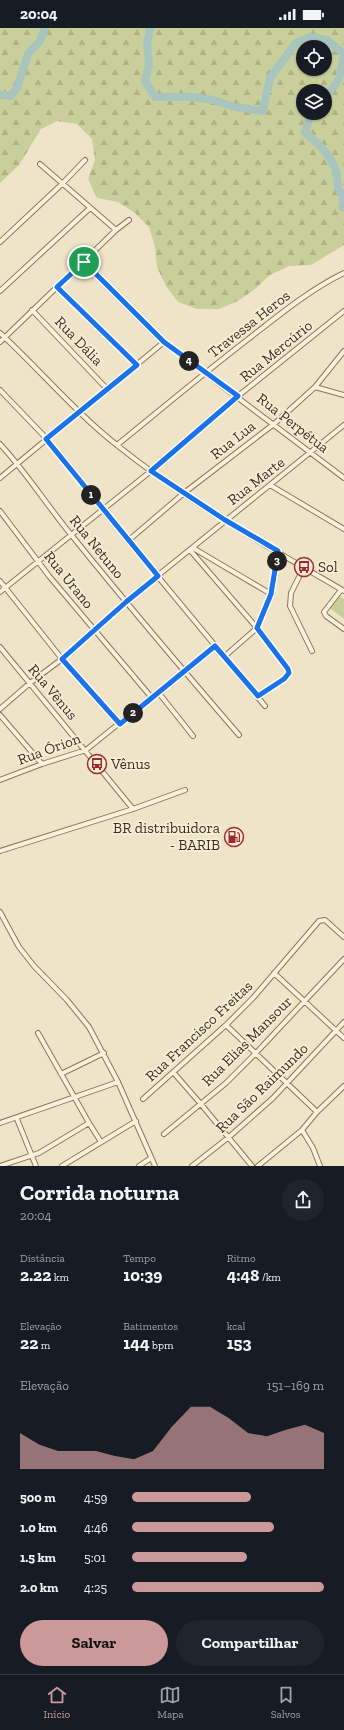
<!DOCTYPE html>
<html lang="pt">
<meta charset="utf-8">
<style>
:root{--surface:#171b24;--page:#20242c;--text:#f1f3f6;--muted:#9ea1a6;--line:#363941;--accent:#cc999b}
body{margin:0;font-family:"Zilla Slab",serif;background:var(--page);color:var(--text);height:100vh;display:flex;flex-direction:column;font-size:15px;white-space:nowrap}
*{box-sizing:border-box;margin:0}
p{font-size:13px;color:var(--muted)}
.icon{flex:none;width:22px;height:22px;fill:none;stroke:currentColor;stroke-width:2;stroke-linecap:round;stroke-linejoin:round}
.map{position:relative;height:1138px;overflow:hidden}
.side{display:flex;flex-direction:column;background:var(--surface);flex:1}
.side>*{flex:none}
.fabs{position:absolute;left:296px;top:12px;display:grid;gap:8px}
.fabs a{display:grid;place-items:center;width:36px;height:36px;border-radius:50%;background:var(--surface);box-shadow:0 1px 3px #0004;font-size:20px}
.pin{position:absolute;display:grid;place-items:center;width:34px;height:34px;color:#fff;margin:-17px;border:2px solid #fff;border-radius:50%;box-shadow:0 1px 4px #0007}
.km{position:absolute;width:20px;height:20px;margin:-10px;border-radius:50%;background:#222;color:#fff;font-size:11px;line-height:20px;text-align:center}
.round{display:grid;place-items:center;flex:none;width:42px;height:42px;border-radius:21px;background:var(--page)}
.overview{display:flex;align-items:center;justify-content:space-between;height:68px;padding:0 20px}
h1{font-size:22px;font-weight:700;line-height:30px}
.metrics{display:grid;grid-template-columns:repeat(3,1fr);gap:6px;height:68px;padding:4px 20px}
.metrics div{display:grid;align-content:center}
.metrics b{font-size:17px;font-weight:700}
.metrics small{font-size:11px;font-weight:400}
.metrics p{font-size:11px}
.chart{height:112px;padding:8px 20px}
.chart p{display:flex;justify-content:space-between}
.chart svg{width:100%;height:72px;margin-top:4px;fill:var(--accent);opacity:.7}
.action{display:flex;gap:8px;margin-top:auto;padding:8px 20px}
.action a{flex:1;height:46px;border-radius:24px;background:var(--accent);color:#111;font-size:16px;font-weight:700;line-height:46px;text-align:center}
.action a+a{background:var(--page);color:var(--text)}
ul{padding:0 20px;list-style:none;font-size:13px}
li{display:grid;grid-template-columns:64px 48px 1fr;align-items:center;height:30px}
li i{height:10px;border-radius:5px;background:var(--accent)}
.status{display:flex;justify-content:space-between;align-items:center;height:28px;padding:0 20px;background:var(--surface);direction:ltr}
.status svg{height:11px;fill:currentColor}
.tabs{display:flex;justify-content:space-around;align-items:center;height:56px;border-top:1px solid var(--line);background:var(--surface);font-size:11px;color:var(--muted)}
.tabs a{display:grid;justify-items:center;gap:2px}
.tabs .selected{color:var(--accent)}
.map>svg:first-child{display:block}
</style>
<div class="status"><b>20:04</b><svg viewBox="0 0 49 12"><path d="M0 12V9h3v3zM5 12V6h3v6zM10 12V3h3v9zM15 12V0h3v12zM26 1h20v11H26zM47 4h2v5h-2z"/></svg></div>
<div class="map">
<svg width="344" height="1138" viewBox="0 0 344 1138">
<defs>
<pattern id="forest-firs" width="22" height="20" patternUnits="userSpaceOnUse"><rect width="22" height="20" fill="#c9cf9b"/><path d="M5 1l3.5 6h-7zM16 11l3.5 6h-7z" fill="#aeb285"/></pattern>
</defs>
<rect width="100%" height="100%" fill="#f0e4c8"/>
<path fill="url(#forest-firs)" fill-rule="evenodd" d="M0 0H344V217L311 237 289 238 270 247 255 261 238 273 219 281H197L178 274 166 258 157 239 155 219 149 199 135 185 118 174 97 170 88 151 95 132 92 111 77 96 57 93 41 101 19 137 0 155ZM303 19H325V41H303ZM303 63H325V85H303Z"/>
<path fill="#c9cf9b" d="M339 568 344 571V591L330 580Z"/>
<g fill="none" stroke-linecap="round" stroke-linejoin="round">
<path stroke="#a9c4bc" stroke-width="8" d="M150 0 147 17 149 37 145 53 155 69H194L213 72 235 79 263 83 270 50 296 15 310 9 327 12 344 26 339 51 325 71
M0 67 11 68 17 60 28 26 40 13 45 0
M311 85 305 104C318 116 330 125 336 143 340 155 333 156 344 169L342 179 344 180"/>
<g stroke="#8d765c" stroke-width="6">
<path id="minor" d="M40 136 116 202
M0 214 62 156 85 132
M84 234 164 314 344 450
M57 259 137 337
M0 263 90 180
M32 282 108 362
M0 305C40 342 75 384 118 418 188 474 267 518 344 563
M0 314 116 202 129 192
M315 359 344 367
M0 362 47 411 102 481 265 678
M0 416C27 445 48 479 73 509 127 576 183 642 239 707
M117 417C160 382 203 346 247 312 278 288 309 262 344 245
M0 450 164 314
M270 457 344 501
M0 483 49 548 152 670
M129 512 184 465 274 396 315 359 344 323
M193 520 271 566
M190 522 257 600 288 641 289 645 284 651 258 668
M304 539 291 565 290 578 312 623
M0 553 62 631 120 696
M341 562 324 584 326 588 344 601
M0 564 151 443 238 368 344 283
M0 619 133 781
M225 628 257 600 271 566 278 523
M158 664 193 708
M0 681 30 655 62 631 125 574 344 397
M0 687 42 736
M0 752 42 736 86 722 215 618
M0 823 133 781 185 762
M0 884 19 919 34 938 67 972 89 999 118 1054 155 1138
M274 945 344 1010
M226 997 317 1084
M38 1005 89 1095 101 1114
M173 1044 200 1075 252 1138
M61 1046 104 1025
M143 1071 226 997 253 970 319 893 325 892 344 909
M17 1091 36 1138
M0 1095 118 1054
M302 1102 313 1120 320 1138
M164 1106 226 1055 255 1026 344 931
M0 1138 39 1125 89 1095
M62 1138 136 1093
M139 1138 151 1130
M192 1138 229 1109 273 1070 344 994
M258 1138 302 1102 317 1084 344 1058"/>
</g>
<use href="#minor" stroke="#faf1dc" stroke-width="4"/>
</g>
<g fill="none" stroke-linecap="round" stroke-linejoin="round">
<g stroke="#fff" stroke-width="8">
<path id="route" d="M84 234 164 314 238 368 151 443 225 492 278 523 271 566 257 600 288 641 289 645 284 651 258 668 215 618 120 696 62 631 126 574 158 548 46 411 137 337 57 259Z"/>
</g>
<use href="#route" stroke="#1a73e8" stroke-width="5"/>
</g>
<defs>
<g id="bus-ring" transform="scale(1)"><circle r="9.5" fill="#f7eed8" stroke="#9e2a2b" stroke-width="1.5"/><path d="M-5-6H5V4H4V6H2V4H-2V6H-4V4H-5ZM-3.5-4V0h7V-4ZM-3.5 1.2v1.5H-2V1.2ZM2 1.2v1.5H3.5V1.2Z" fill="#9e2a2b"/></g>
<g id="fuel-ring" transform="scale(1)"><circle r="9.5" fill="#f7eed8" stroke="#9e2a2b" stroke-width="1.5"/><path d="M-5.5-6h7V0h2V4h1.3V-2.5L3-4.5l.8-.8L6-3V5H2.5V1h-1V6h-7ZM-4.2-4.7v3.2H.2V-4.7Z" fill="#9e2a2b"/></g>
</defs>
<g fill-rule="evenodd">
<use href="#bus-ring" x="304" y="539"/>
<use href="#bus-ring" x="97" y="736"/>
<use href="#fuel-ring" x="234" y="809"/>
</g>
<g text-anchor="middle" dominant-baseline="central" stroke-width="3.5" stroke-linejoin="round" paint-order="stroke">
<g font-size="15" fill="#3d2e20" stroke="#f7eed8">
<text transform="translate(249 296) rotate(-38)">Travessa Heros</text>
<text transform="translate(79 313) rotate(46)">Rua Dália</text>
<text transform="translate(276 323) rotate(-39)">Rua Mercúrio</text>
<text transform="translate(293 395) rotate(38)">Rua Perpétua</text>
<text transform="translate(233 412) rotate(-38)">Rua Lua</text>
<text transform="translate(256 453) rotate(-38)">Rua Marte</text>
<text transform="translate(97 519) rotate(51)">Rua Netuno</text>
<text transform="translate(69 552) rotate(51)">Rua Urano</text>
<text transform="translate(53 664) rotate(50)">Rua Vênus</text>
<text transform="translate(49 721) rotate(-20)">Rua Órion</text>
<text transform="translate(199 1003) rotate(-43)">Rua Francisco Freitas</text>
<text transform="translate(247 1013) rotate(-45)">Rua Elias Mansour</text>
<text transform="translate(262 1060) rotate(-44)">Rua São Raimundo</text>
</g>
<g font-size="15" fill="#3d2e20" stroke="#f7eed8" text-anchor="start">
<text x="318" y="539">Sol</text>
<text x="111" y="736">Vênus</text>
<text x="220" y="800" text-anchor="end">BR distribuidora<tspan x="220" dy="17">- BARIB</tspan></text>
</g>
</g>
</svg>
<div class="fabs">
<a><svg class="icon" aria-label="locate" viewBox="0 0 24 24"><circle cx="12" cy="12" r="6"/><path d="M12 2v4M12 18v4M2 12h4M18 12h4"/></svg></a>
<a><svg class="icon" aria-label="layers" viewBox="0 0 24 24"><path d="M12 4l9 5-9 5-9-5zM3 14l9 5 9-5"/></svg></a>
</div>
<div class="pin" style="left:84px;top:234px;background:#1e9e55"><svg class="icon" aria-label="arrive" viewBox="0 0 24 24"><path d="M6 21V4h12l-3 4 3 4H6"/></svg></div>
<b class="km" style="left:91px;top:467px">1</b>
<b class="km" style="left:133px;top:685px">2</b>
<b class="km" style="left:277px;top:533px">3</b>
<b class="km" style="left:189px;top:333px">4</b>
</div>
<section class="side">
<div class="overview"><div><h1>Corrida noturna</h1><p>20:04</p></div><a class="round"><svg class="icon" aria-label="share" viewBox="0 0 24 24"><path d="M12 15V3M7 8l5-5 5 5M5 13v7h14v-7"/></svg></a></div>
<div class="metrics">
<div><p>Distância</p><b>2.22<small> km</small></b></div>
<div><p>Tempo</p><b>10:39</b></div>
<div><p>Ritmo</p><b>4:48<small> /km</small></b></div>
</div>
<div class="metrics">
<div><p>Elevação</p><b>22<small> m</small></b></div>
<div><p>Batimentos</p><b>144<small> bpm</small></b></div>
<div><p>kcal</p><b>153</b></div>
</div>
<div class="chart"><p><span>Elevação</span>151–169 m</p>
<svg viewBox="0 0 160 44" preserveAspectRatio="none"><path d="M0 44V22L10 29L20 33L30 33L40 33L50 36L60 38L70 33L80 18L90 6L100 6L110 13L120 22L130 24L140 20L150 17L160 22V44z"/></svg>
</div>
<ul>
<li><b>500 m</b>4:59<i style="width:62%"></i></li>
<li><b>1.0 km</b>4:46<i style="width:74%"></i></li>
<li><b>1.5 km</b>5:01<i style="width:60%"></i></li>
<li><b>2.0 km</b>4:25<i style="width:100%"></i></li>
</ul>
<div class="action"><a>Salvar</a><a>Compartilhar</a></div>
</section>
<nav class="tabs">
<a class="selected"><svg class="icon" aria-label="home" viewBox="0 0 24 24"><path d="M3 11l9-7 9 7M6 9v11h12V9"/></svg>Início</a>
<a><svg class="icon" aria-label="map" viewBox="0 0 24 24"><path d="M3 6l6-2 6 2 6-2v14l-6 2-6-2-6 2zM9 4v14M15 6v14"/></svg>Mapa</a>
<a><svg class="icon" aria-label="saved" viewBox="0 0 24 24"><path d="M7 4h10v16l-5-4-5 4z"/></svg>Salvos</a>
</nav>
